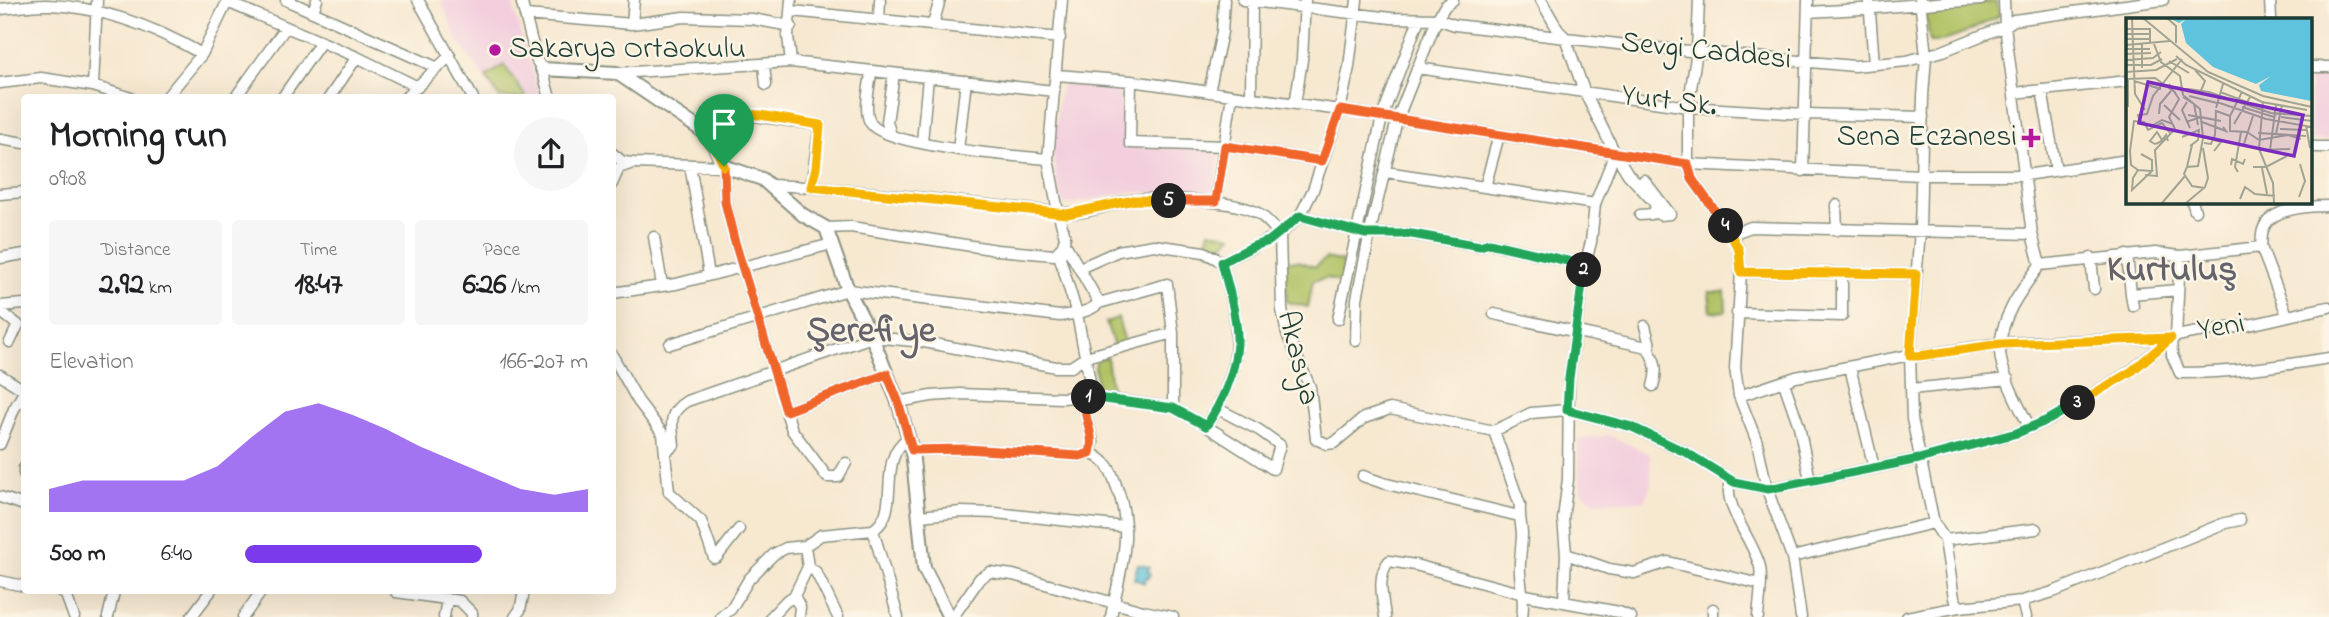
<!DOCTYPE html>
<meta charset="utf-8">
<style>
:root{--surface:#fff;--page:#f6f6f6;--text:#202124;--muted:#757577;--accent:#7c3aed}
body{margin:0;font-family:"Indie Flower",sans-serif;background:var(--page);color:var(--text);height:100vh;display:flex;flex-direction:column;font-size:26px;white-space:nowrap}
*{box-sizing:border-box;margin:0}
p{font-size:23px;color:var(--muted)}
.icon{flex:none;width:38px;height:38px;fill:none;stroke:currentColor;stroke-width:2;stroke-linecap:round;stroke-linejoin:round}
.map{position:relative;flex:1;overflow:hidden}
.panel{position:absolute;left:21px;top:94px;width:595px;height:500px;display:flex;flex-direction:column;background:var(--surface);border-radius:7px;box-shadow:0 7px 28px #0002}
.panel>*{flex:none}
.pin{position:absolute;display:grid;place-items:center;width:60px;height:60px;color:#fff;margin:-72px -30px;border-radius:50% 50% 50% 0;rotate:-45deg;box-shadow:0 0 7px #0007}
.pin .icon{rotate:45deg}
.km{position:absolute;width:35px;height:35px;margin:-18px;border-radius:50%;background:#222;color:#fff;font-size:19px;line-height:35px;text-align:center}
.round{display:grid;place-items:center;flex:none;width:74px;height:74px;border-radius:37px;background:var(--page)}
.summary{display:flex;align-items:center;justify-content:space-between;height:119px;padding:0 28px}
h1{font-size:38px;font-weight:700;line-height:52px}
.figures{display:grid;grid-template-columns:repeat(3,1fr);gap:10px;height:119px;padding:7px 28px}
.figures div{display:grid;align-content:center;border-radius:7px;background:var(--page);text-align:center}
.figures b{font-size:30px;font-weight:700}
.figures small{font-size:19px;font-weight:400}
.figures p{font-size:19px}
.chart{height:196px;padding:14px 28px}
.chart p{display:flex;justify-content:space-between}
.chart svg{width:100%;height:126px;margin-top:7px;fill:var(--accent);opacity:.7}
ul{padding:0 28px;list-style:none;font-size:23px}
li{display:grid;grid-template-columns:112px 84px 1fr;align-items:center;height:52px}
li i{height:18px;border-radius:9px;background:var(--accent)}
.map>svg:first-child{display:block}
</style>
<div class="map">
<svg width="2329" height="617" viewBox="0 0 2329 617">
<rect width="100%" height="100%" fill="#fcf5e5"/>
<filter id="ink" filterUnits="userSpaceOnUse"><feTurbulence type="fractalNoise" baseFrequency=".0143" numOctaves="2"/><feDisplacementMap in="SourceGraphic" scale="14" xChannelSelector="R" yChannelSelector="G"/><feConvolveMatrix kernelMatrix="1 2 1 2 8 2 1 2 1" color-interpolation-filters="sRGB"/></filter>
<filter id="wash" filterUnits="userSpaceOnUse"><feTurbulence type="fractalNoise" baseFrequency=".00686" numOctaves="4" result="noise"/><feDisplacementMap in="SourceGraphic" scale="28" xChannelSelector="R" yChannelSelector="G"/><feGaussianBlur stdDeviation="1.57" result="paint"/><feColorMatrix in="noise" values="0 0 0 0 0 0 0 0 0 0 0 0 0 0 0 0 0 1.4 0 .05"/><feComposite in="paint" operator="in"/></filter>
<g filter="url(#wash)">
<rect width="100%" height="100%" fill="#f7e8d0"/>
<path fill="#f3cfde" d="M441 0H511L539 93 533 98H498L456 37Z
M2310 74H2329V140H2310Z
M1065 81 1068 84 1118 88 1126 147 1221 149 1212 196 1131 192 1064 205 1058 189 1053 156 1059 94Z
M1608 435 1650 454 1651 485 1644 501 1595 502 1581 492 1577 439Z"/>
<path fill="#b1c265" stroke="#68804c" stroke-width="2" d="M1996 2 2000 13 1997 17C1978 26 1952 43 1930 42L1925 9Z
M504 65 526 97 524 98H500L486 77Z
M1210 231 1232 236 1220 248 1215 245 1211 252 1205 249Z
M1326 258 1344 262 1341 282 1326 278 1313 281 1308 307 1287 302 1285 279 1287 261H1298L1315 267Z
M1709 292H1725L1726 311 1711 312Z
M1118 318 1125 343 1114 347 1106 322Z
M1107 357 1112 395 1098 394 1095 367 1097 359Z"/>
<path fill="#5fc3dd" stroke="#3f8088" stroke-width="2" d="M1138 564 1149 567 1147 572 1150 573 1149 578 1146 577 1144 583 1134 579Z"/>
</g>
<g filter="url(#ink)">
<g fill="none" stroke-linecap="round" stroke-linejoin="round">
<g stroke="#8b9282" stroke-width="13">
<path id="minor" d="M286 0 438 68
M418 0 473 98
M521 0 537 61 542 69 550 98
M1243 0 1391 18 1437 19 1455 25 1635 46 1854 66 1907 61 1943 51 2005 26 2014 20 2163 0
M1357 0 1349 67 1340 110 1313 190 1300 216 1280 234 1282 310 1287 334 1310 387 1316 439 1327 444 1334 443 1364 418 1390 409 1494 431 1531 413 1567 410 1632 427 1687 453 1734 482 1767 489 1919 459 2017 433 2051 419 2131 371 2171 338
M1541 0 1558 30 1565 37 1584 91 1615 153 1628 174 1654 202 1656 209 1652 214 1640 215
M1699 0 1697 51 1688 107V164L1692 179 1732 234 1739 250 1741 272 1735 368 1739 396 1757 442 1767 489 1792 557 1801 617
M1869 0 1874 64
M1920 0 1926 56 1923 96 1920 231 1910 355 1912 419 1934 523 1945 540 1954 598 1959 607
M2004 0 2005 26 2032 234 2040 265C2021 290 1999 319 2000 352 2001 374 2020 408 2030 428
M2270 0 2271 19
M227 2 357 57 418 87
M0 9C16 8 33 4 49 5 102 7 156 28 202 54
M313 11 317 0
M792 11 1060 38
M1808 12C1866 10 1923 3 1981 0
M526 15 632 24 684 17 752 19 791 26
M879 20 880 0
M632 24 634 0
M933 24 940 0
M791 62 788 36 791 0
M764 64 766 85
M2310 67H2329
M1417 68 1688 107 1805 114 1923 117
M871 72C870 86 862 114 872 125 892 147 1015 156 1048 159
M617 73 791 62 1054 91
M1057 75 1131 81 1340 110 1688 164 1920 175H2025L2128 160
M1131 81 1130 143 1225 146 1322 161
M0 83 41 78 93 86 131 98
M93 86 97 0
M2042 90 2056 170
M1209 92 1222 32 1224 0
M2014 93 2128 81
M166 98 202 54 228 0
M235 98 286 27
M282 98 321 42
M329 98 357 57
M405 98 450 56
M1251 98 1252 0
M1295 104 1302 60 1305 0
M891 135 887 122 894 74
M0 139 24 143
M922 142 928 77
M715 147 739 114 820 125 811 187
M2310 147H2329
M958 150 966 81
M612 153 623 162 634 163 724 166 725 202 734 239 786 411 792 430 827 477H838L846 463
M690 165 709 275
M1803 171 1808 0
M1386 172 1595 204
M1644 180 1670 214 1660 215 1655 211
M612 184 619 168 630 164
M770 185C866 189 962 204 1058 212L1048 159 1062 0
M1485 187 1499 135
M0 194 24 192
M1216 201 1232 95
M2192 201 2195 211
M1836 205 1837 230
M1300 216 1365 234H1411L1480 246 1489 243 1585 265
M826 228 851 227 997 250 1054 255 1061 248 1067 247 1099 303
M1732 234 1751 227 2032 234
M654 237 662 285
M2261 247 2287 315
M2127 255 2131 294
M0 258 24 254
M2091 258 2094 289
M2040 265 2155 253 2180 256 2261 247C2262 242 2261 235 2263 230 2270 207 2310 206 2329 206
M1080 268 1118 251 1154 245 1204 252 1222 262C1228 288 1238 317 1236 344 1235 373 1222 403 1206 426
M1741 272 1916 274
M612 293 676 284 832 244
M0 306 24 304
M2133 306 2131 294 2178 290
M0 311 18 325 10 342
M1737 313 1842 316V275
M1494 314 1647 347 1650 345 1645 326
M1338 319 1382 117 1419 19
M2176 336 2180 256
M2171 338 2172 355 2180 373C2231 373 2279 366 2329 358
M1356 341 1357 299 1370 232 1397 120 1437 19 1445 6 1453 0
M670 344 848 290 1060 316C1073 314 1089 313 1099 303L1167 284 1173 333V408
M1647 347C1656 361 1658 370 1653 386
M612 355 638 401 663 434 669 492 701 521 714 558 717 557 739 529
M1850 367 1874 468
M0 375 24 390
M1784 383 1799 426 1810 480
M1911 389 2008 379
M1739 396 1796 377 1910 355 1918 356 2001 343 2171 338C2196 330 2222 330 2248 325 2275 320 2302 312 2329 307
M898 402 931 396 960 394 1062 398 1087 396 1173 408 1206 426 1273 469 1280 445 1259 430 1218 409
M786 411 887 374
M1494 431 1520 505C1519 515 1521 523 1522 533 1522 546 1519 560 1520 573 1521 591 1525 598 1522 617
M0 444 14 409 24 392
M912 450 966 449 1080 456 1090 453C1106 460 1111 469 1116 485 1135 532 1120 570 1111 617
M666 452 674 445C672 424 667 413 687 401L872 337 924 342 1056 367H1071L1086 357 1173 333
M1090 453 1093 442 1084 407 1091 387 1077 314 1060 258 1065 237 1058 212C1083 217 1108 204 1132 200 1160 197 1226 200 1251 210 1263 214 1271 225 1280 234L1222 262
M24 468V474
M1363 476 1383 483 1519 516
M1730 480C1722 506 1754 541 1760 567 1763 582 1759 602 1758 617
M0 497 24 505
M919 516 961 512 996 513 1124 527
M873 530C903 511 875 461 908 438
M1945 540 2036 529
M805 546 808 567 816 572 838 617
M1566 554 1609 569 1634 573 1668 562 1760 584
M1792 557 1934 523
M0 581 24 586
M61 592 66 595 74 617
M396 592 460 601 472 613V617
M1525 595 1619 612 1631 617
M794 596 800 607 799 617
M1564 601 1566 554 1563 519 1568 479 1569 378 1585 265 1591 242 1595 204 1615 153
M2022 601 2026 617
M108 617 114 592
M191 617 210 592
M243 617 261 592
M444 617 447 599
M515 617 520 610 524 592
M721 617 731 609 749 579 774 554 786 548 805 546 821 535 873 530 898 617
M771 617 785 602 794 596 808 567
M953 617 980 578 990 572 1013 575 1143 611 1173 617
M1385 617C1383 599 1376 576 1389 561L1415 565 1524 594
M1713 617V609
M1907 617 1959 607 2022 601 2053 592 2225 523 2240 520"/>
</g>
<g stroke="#8b9282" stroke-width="16">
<path id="tertiary" d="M542 69 617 73 704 132 715 147 724 166 762 179 803 215 826 228 848 290 872 337 898 402 912 450 924 568 949 617"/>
</g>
<use href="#minor" stroke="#fff" stroke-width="10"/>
<use href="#tertiary" stroke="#fff" stroke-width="12"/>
</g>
</g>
<g fill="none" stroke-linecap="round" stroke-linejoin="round" filter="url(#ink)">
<g stroke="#fff" stroke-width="14">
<path id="split-1" d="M724 166 725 202 734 239 786 411 887 374 898 401 912 450 966 449 1080 456 1090 453C1096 431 1080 417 1087 396L1089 397"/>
</g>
<g stroke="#fff" stroke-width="14">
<path id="split-2" d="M1089 397 1173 408 1206 426C1222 403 1235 373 1237 344 1238 317 1228 288 1222 262L1254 246 1269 241 1300 216 1365 234H1412L1480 246 1489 243 1585 265 1584 270"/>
</g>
<g stroke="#fff" stroke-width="14">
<path id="split-3" d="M1584 270 1569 378 1567 410 1632 427 1687 453 1734 482 1768 489 1919 459 2017 433 2050 419 2078 403"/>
</g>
<g stroke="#fff" stroke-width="14">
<path id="split-4" d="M1726 226 1739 250 1741 272 1916 274 1910 355 1918 356 2001 344 2171 338 2132 371 2078 403"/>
</g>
<g stroke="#fff" stroke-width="14">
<path id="split-5" d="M1169 201H1216L1225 146 1322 161 1340 110 1688 164 1692 179 1726 226"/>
</g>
<g stroke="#fff" stroke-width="14">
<path id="split-6" d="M724 166 715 147 739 114 760 115 820 125 816 168 811 187 1067 214 1134 200 1169 201"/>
</g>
<use href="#split-1" stroke="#f0652b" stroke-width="9"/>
<use href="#split-2" stroke="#22a559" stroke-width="9"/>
<use href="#split-3" stroke="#22a559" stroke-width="9"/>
<use href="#split-4" stroke="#f5b400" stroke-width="9"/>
<use href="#split-5" stroke="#f0652b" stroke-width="9"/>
<use href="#split-6" stroke="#f5b400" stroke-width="9"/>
</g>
<g fill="#b5179e" stroke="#fcf5e5" stroke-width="2.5">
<circle cx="495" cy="50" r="7"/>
<path d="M2027.5 127.5h7v7h7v7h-7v7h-7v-7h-7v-7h7z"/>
</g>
<g text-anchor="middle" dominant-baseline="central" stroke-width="5" stroke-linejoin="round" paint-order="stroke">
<g font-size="30" fill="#1f3d34" stroke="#fcf5e5" text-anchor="start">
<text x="509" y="50">Sakarya Ortaokulu</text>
<text x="2017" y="138" text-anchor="end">Sena Eczanesi</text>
</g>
<g font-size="30" fill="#1f3d34" stroke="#fcf5e5">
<text transform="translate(1706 52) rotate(6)">Sevgi Caddesi</text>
<text transform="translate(1669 102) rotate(7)">Yurt Sk.</text>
<text transform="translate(2221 328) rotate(-9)">Yeni</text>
<text transform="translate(1297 358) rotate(76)">Akasya</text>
</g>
<g font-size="37" font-weight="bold" fill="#64626b" stroke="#fcf5e5">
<text x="2172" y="271">Kurtuluş</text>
<text x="871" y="332">Şerefiye</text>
</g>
</g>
<g transform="translate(2126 18)">
<rect width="186" height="186" fill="#f7e8d0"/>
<path d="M43 0H185V83L135 73 133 67 145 58 130 66 87 49 60 25 55 6 60 1 53 5Z" fill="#5fc3dd"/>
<path fill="none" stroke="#a1a492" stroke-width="2" d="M6 0 7 27M17 0 82 54 137 78 186 89M41 0 50 8V25M0 11H24V25M0 16H24M0 21H24M16 26V50M28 26 35 44 54 58 57 77M0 27 44 23M7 27 9 76 19 92M0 31H24M0 36 25 35M50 38 60 47 136 84 181 92M0 42 27 40 35 34M43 43 63 55M0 47H25L36 41M69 52 79 63 74 75M0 54 30 52 51 41M2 60V89M0 61 29 60 50 75M8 63 35 71M49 69 83 74 145 95 186 98M94 74 121 84M116 74 104 98V113L121 114 133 122 162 117 175 121M57 77 74 91 77 120 72 148 61 149 58 156 66 168 78 170 60 185M63 78 91 85M57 79 68 86 72 107M137 83 133 131 147 165 148 185M61 84 56 92 64 110M91 84 140 101 186 109M38 87 54 102M116 89 148 99M90 90 97 66M33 96 34 86 45 73M62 97 95 103M155 99 186 103M13 101 12 97 21 96 27 78 56 41M60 104 75 99 95 103M76 104 100 113 97 109M108 106 124 79M27 107 36 102 47 106M180 107 184 130M154 111 180 112M132 115 180 118M150 116 156 87M56 119 73 112 72 122 64 128M77 119 95 124 88 133M36 122 31 114 24 123 29 126 32 125 35 123 37 121 40 117 42 123M78 125 85 126 89 117 90 93 104 98M118 126 127 98M77 130 82 160 79 169M134 132 164 131M144 132 150 87M15 136 26 142V153M105 147 106 141 117 146 119 141M61 149 66 127M127 149H140L161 138M136 150 141 176M12 152 5 147 4 133 8 103 18 104 22 112 36 105 44 115M12 152 26 153 6 172 7 160ZM112 154 109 149 115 114M19 157 31 158 29 132 49 111 43 99 53 81 43 66M173 179 179 163 174 146M114 181 119 169 129 176 149 178M36 185 59 158"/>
<path fill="#7b2cbf" fill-opacity="0.15" stroke="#7b2cbf" stroke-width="3.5" d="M22 64 177 97 168 138 13 105Z"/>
<rect width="186" height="186" fill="none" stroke="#1f3d34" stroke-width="3.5"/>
</g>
</svg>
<div class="pin" style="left:724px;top:166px;background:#1e9e55"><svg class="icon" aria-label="arrive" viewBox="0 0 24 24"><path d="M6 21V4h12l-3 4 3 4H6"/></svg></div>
<b class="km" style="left:1089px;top:397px">1</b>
<b class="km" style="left:1584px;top:270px">2</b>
<b class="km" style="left:2078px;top:403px">3</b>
<b class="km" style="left:1726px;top:226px">4</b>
<b class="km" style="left:1169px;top:201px">5</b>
<section class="panel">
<div class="summary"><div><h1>Morning run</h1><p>09:08</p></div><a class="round"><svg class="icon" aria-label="share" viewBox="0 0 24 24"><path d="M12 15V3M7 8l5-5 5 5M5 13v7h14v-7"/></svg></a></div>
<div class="figures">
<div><p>Distance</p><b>2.92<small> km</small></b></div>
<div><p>Time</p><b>18:47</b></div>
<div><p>Pace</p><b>6:26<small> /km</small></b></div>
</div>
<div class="chart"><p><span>Elevation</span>166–207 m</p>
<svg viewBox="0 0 160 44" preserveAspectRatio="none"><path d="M0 44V36L10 33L20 33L30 33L40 33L50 28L60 18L70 9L80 6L90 10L100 15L110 21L120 26L130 31L140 36L150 38L160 36V44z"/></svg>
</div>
<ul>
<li><b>500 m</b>6:40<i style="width:69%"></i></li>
</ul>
</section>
</div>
